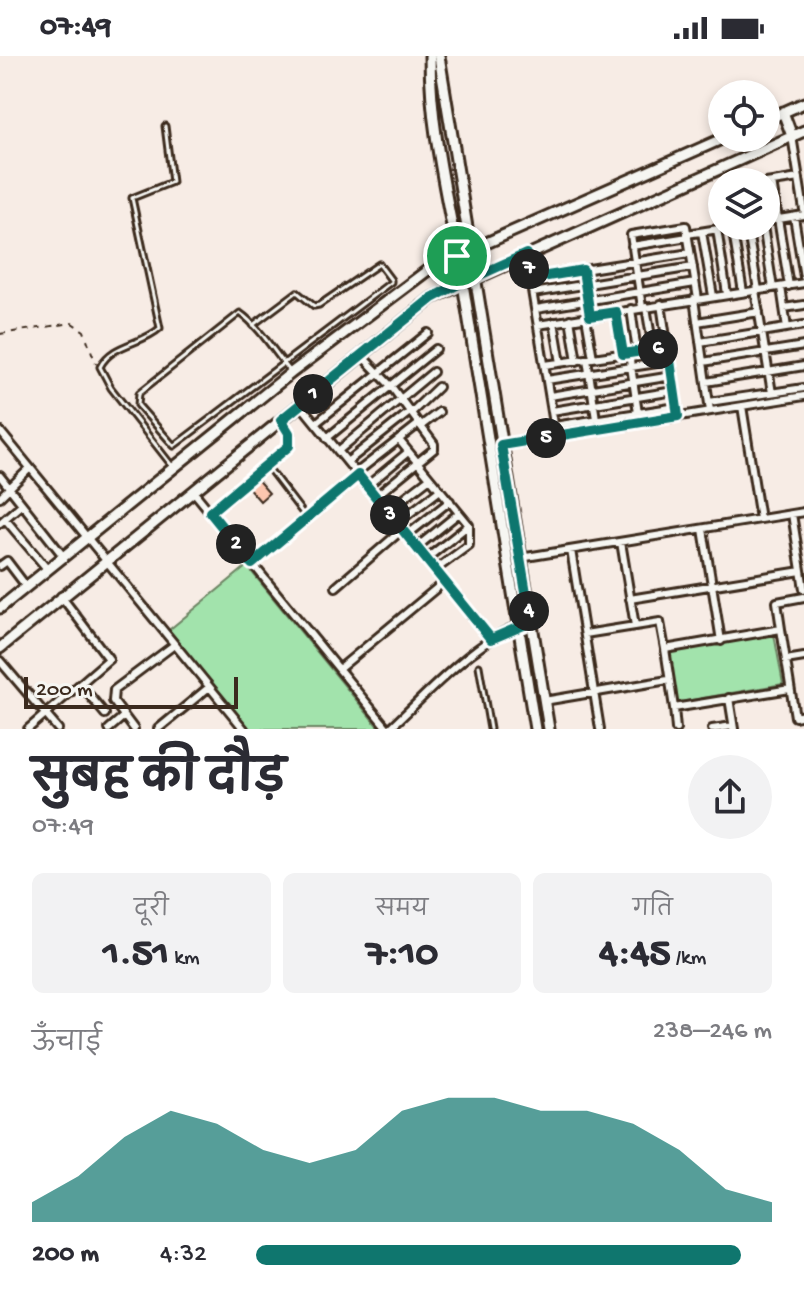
<!DOCTYPE html>
<html lang="hi">
<meta charset="utf-8">
<style>
:root{--surface:#fff;--page:#f2f2f3;--text:#2b2b33;--muted:#7c7c81;--accent:#0f766e}
body{margin:0;font-family:"Gochi Hand","Playpen Sans Deva",sans-serif;background:var(--page);color:var(--text);height:100vh;display:flex;flex-direction:column;font-size:30px;white-space:nowrap}
*{box-sizing:border-box;margin:0}
p{font-size:26px;color:var(--muted)}
.icon{flex:none;width:44px;height:44px;fill:none;stroke:currentColor;stroke-width:2;stroke-linecap:round;stroke-linejoin:round}
.map{position:relative;height:673px;overflow:hidden}
.side{display:flex;flex-direction:column;background:var(--surface);flex:1}
.side>*{flex:none}
.tools{position:absolute;left:708px;top:24px;display:grid;gap:16px}
.tools a{display:grid;place-items:center;width:72px;height:72px;border-radius:50%;background:var(--surface);box-shadow:0 4px 12px #0003;font-size:40px}
.scale{position:absolute;left:24px;bottom:20px;width:214px;box-sizing:border-box;padding-left:8px;border:4px solid #3b2a1e;border-top:0;font-size:22px;line-height:28px;white-space:nowrap;color:#3b2a1e;-webkit-text-stroke:6px #f6f6f2;paint-order:stroke}
.pin{position:absolute;display:grid;place-items:center;width:68px;height:68px;color:#fff;margin:-34px;border:4px solid #fff;border-radius:50%;box-shadow:0 2px 8px #0007}
.km{position:absolute;width:40px;height:40px;margin:-20px;border-radius:50%;background:#222;color:#fff;font-size:22px;line-height:40px;text-align:center}
.round{display:grid;place-items:center;flex:none;width:84px;height:84px;border-radius:42px;background:var(--page)}
.headline{display:flex;align-items:center;justify-content:space-between;height:136px;padding:0 32px}
h1{font-size:44px;font-weight:700;line-height:60px}
.stats{display:grid;grid-template-columns:repeat(3,1fr);gap:12px;height:136px;padding:8px 32px}
.stats div{display:grid;align-content:center;border-radius:12px;background:var(--page);text-align:center}
.stats b{font-size:40px;font-weight:700}
.stats small{font-size:22px;font-weight:400}
.stats p{font-size:22px}
.chart{height:224px;padding:16px 32px}
.chart p{display:flex;justify-content:space-between}
.chart svg{width:100%;height:144px;margin-top:8px;fill:var(--accent);opacity:.7}
ul{padding:0 32px;list-style:none;font-size:26px}
li{display:grid;grid-template-columns:128px 96px 1fr;align-items:center;height:60px}
li i{height:20px;border-radius:10px;background:var(--accent)}
.status{display:flex;justify-content:space-between;align-items:center;height:56px;padding:0 40px;background:var(--surface);direction:ltr}
.status svg{height:22px;fill:currentColor}
.map>svg:first-child{display:block}
</style>
<div class="status"><b>07:49</b><svg viewBox="0 0 49 12"><path d="M0 12V9h3v3zM5 12V6h3v6zM10 12V3h3v9zM15 12V0h3v12zM26 1h20v11H26zM47 4h2v5h-2z"/></svg></div>
<div class="map">
<svg width="804" height="673" viewBox="0 0 804 673">
<rect width="100%" height="100%" fill="#f7ece5"/>
<filter id="ink" filterUnits="userSpaceOnUse"><feTurbulence type="fractalNoise" baseFrequency=".0125" numOctaves="2"/><feDisplacementMap in="SourceGraphic" scale="16" xChannelSelector="R" yChannelSelector="G"/><feConvolveMatrix kernelMatrix="1 2 1 2 8 2 1 2 1" color-interpolation-filters="sRGB"/></filter>
<g filter="url(#ink)">
<path fill="#a2e3ac" stroke="#6e8665" stroke-width="2" d="M247 510 380 673H250L169 574Z
M774 578 783 628 674 647 666 597Z"/>
<path fill="#fcc6af" stroke="#3b2a1e" stroke-width="2" d="M255 421 269 437 260 445 246 429Z"/>
<g fill="none" stroke-linecap="round" stroke-linejoin="round">
<g stroke="#3b2a1e" stroke-width="9">
<path id="lane" d="M165 70 172 126 132 142 160 272C142 289 112 287 100 311L111 332 173 411
M253 269 297 236 314 250 319 249 379 208 391 224V226L174 390 138 349 139 337 240 257C259 270 275 297 290 315
M266 409 305 460
M210 456 289 390V377L282 366
M479 610 490 673"/>
</g>
<g stroke="#3b2a1e" stroke-width="12">
<path id="street" d="M792 80 804 154
M772 126 789 230
M766 127 799 122
M794 161 804 221
M766 165 804 159
M732 170 743 236
M747 170 758 234
M763 170 773 232
M717 173 727 238
M702 176 713 240
M687 178 737 170
M632 190 688 181
M526 198 556 380
M583 214 690 197
M530 223 583 214 590 260
M781 231 787 272
M755 234 772 337
M533 237 693 211
M694 243 710 355
M661 248 677 355
M642 251 631 179 686 170 698 243
M646 251 653 293
M784 252 804 249
M536 253 695 227
M631 253 637 296
M616 256 623 298
M586 261 593 302
M570 263 577 305
M554 266 561 307
M697 266 759 256
M538 269 804 227
M700 286 804 269
M629 297 638 357
M362 300 391 330 434 388V393L375 441
M587 303 596 363
M703 306 804 290
M545 309 668 291
M547 324 670 305
M706 326 804 310
M550 340 672 320
M709 346 804 332
M300 348 491 583
M742 350 760 463
M552 355 674 335
M412 356 438 331
M316 367 428 277
M422 369 439 356
M554 370 677 351
M0 375 244 673
M327 382 436 293
M399 384 469 469V489L435 514
M501 389 804 340
M338 395 433 316
M347 406 411 355
M356 417 420 367
M0 420 64 501
M367 430 408 396
M193 435 388 673
M0 441 30 412
M387 455 430 422
M792 458 804 533
M5 463 48 514
M0 467 22 448
M397 467 440 434
M703 473 721 585
M407 479 450 445
M621 486 635 570
M417 491 459 457
M571 494 600 673
M520 502 804 456
M426 503 469 469
M252 508 358 419
M0 510 7 505 26 530
M336 531 402 474
M630 543 801 515
M781 573 777 546 804 541
M585 578 660 566 665 593
M786 604 804 601
M0 605 58 673
M339 613 444 526
M81 629 105 658
M790 633 674 652 665 593 781 573 795 661 804 659
M729 642 734 673
M544 645 668 624
M674 652 676 673
M28 673 109 603 61 540
M109 673 124 660
M134 673 113 645 114 634 174 589
M158 673 208 632
M389 673C426 640 482 575 531 566
M712 673 733 670"/>
</g>
<g stroke="#3b2a1e" stroke-width="15">
<path id="secondary" d="M430 0C430 80 451 156 464 234 487 381 512 527 535 673
M439 0 549 673
M783 56 792 80
M766 64 804 47
M0 552 291 317 432 211 724 82
M0 592 432 242 804 75"/>
</g>
<path stroke="#3b2a1e" stroke-width="2" stroke-dasharray="6 6" stroke-linecap="butt" d="M0 278 72 267 84 275 96 308"/>
<use href="#lane" stroke="#f6f6f2" stroke-width="3"/>
<use href="#street" stroke="#f6f6f2" stroke-width="6"/>
<use href="#secondary" stroke="#f6f6f2" stroke-width="9"/>
</g>
</g>
<g fill="none" stroke-linecap="round" stroke-linejoin="round" filter="url(#ink)">
<g stroke="#fff" stroke-width="16">
<path id="route" d="M470 194 475 221 526 198 530 223 583 214 590 260 616 256 623 298 668 291 678 360 501 389 531 566 491 583 358 419 252 508 210 456 289 390V377L281 364 432 242 462 226 457 200Z"/>
</g>
<use href="#route" stroke="#0f766e" stroke-width="10"/>
</g>
</svg>
<div class="tools">
<a><svg class="icon" aria-label="locate" viewBox="0 0 24 24"><circle cx="12" cy="12" r="6"/><path d="M12 2v4M12 18v4M2 12h4M18 12h4"/></svg></a>
<a><svg class="icon" aria-label="layers" viewBox="0 0 24 24"><path d="M12 4l9 5-9 5-9-5zM3 14l9 5 9-5"/></svg></a>
</div>
<div class="scale">200 m</div>
<div class="pin" style="left:457px;top:200px;background:#1e9e55"><svg class="icon" aria-label="arrive" viewBox="0 0 24 24"><path d="M6 21V4h12l-3 4 3 4H6"/></svg></div>
<b class="km" style="left:313px;top:338px">1</b>
<b class="km" style="left:236px;top:488px">2</b>
<b class="km" style="left:390px;top:459px">3</b>
<b class="km" style="left:529px;top:555px">4</b>
<b class="km" style="left:546px;top:382px">5</b>
<b class="km" style="left:658px;top:293px">6</b>
<b class="km" style="left:529px;top:213px">7</b>
</div>
<section class="side">
<div class="headline"><div><h1>सुबह की दौड़</h1><p>07:49</p></div><a class="round"><svg class="icon" aria-label="share" viewBox="0 0 24 24"><path d="M12 15V3M7 8l5-5 5 5M5 13v7h14v-7"/></svg></a></div>
<div class="stats">
<div><p>दूरी</p><b>1.51<small> km</small></b></div>
<div><p>समय</p><b>7:10</b></div>
<div><p>गति</p><b>4:45<small> /km</small></b></div>
</div>
<div class="chart"><p><span>ऊँचाई</span>238–246 m</p>
<svg viewBox="0 0 160 44" preserveAspectRatio="none"><path d="M0 44V38L10 30L20 18L30 10L40 14L50 22L60 26L70 22L80 10L90 6L100 6L110 10L120 10L130 14L140 22L150 34L160 38V44z"/></svg>
</div>
<ul>
<li><b>200 m</b>4:32<i style="width:94%"></i></li>
</ul>
</section>
